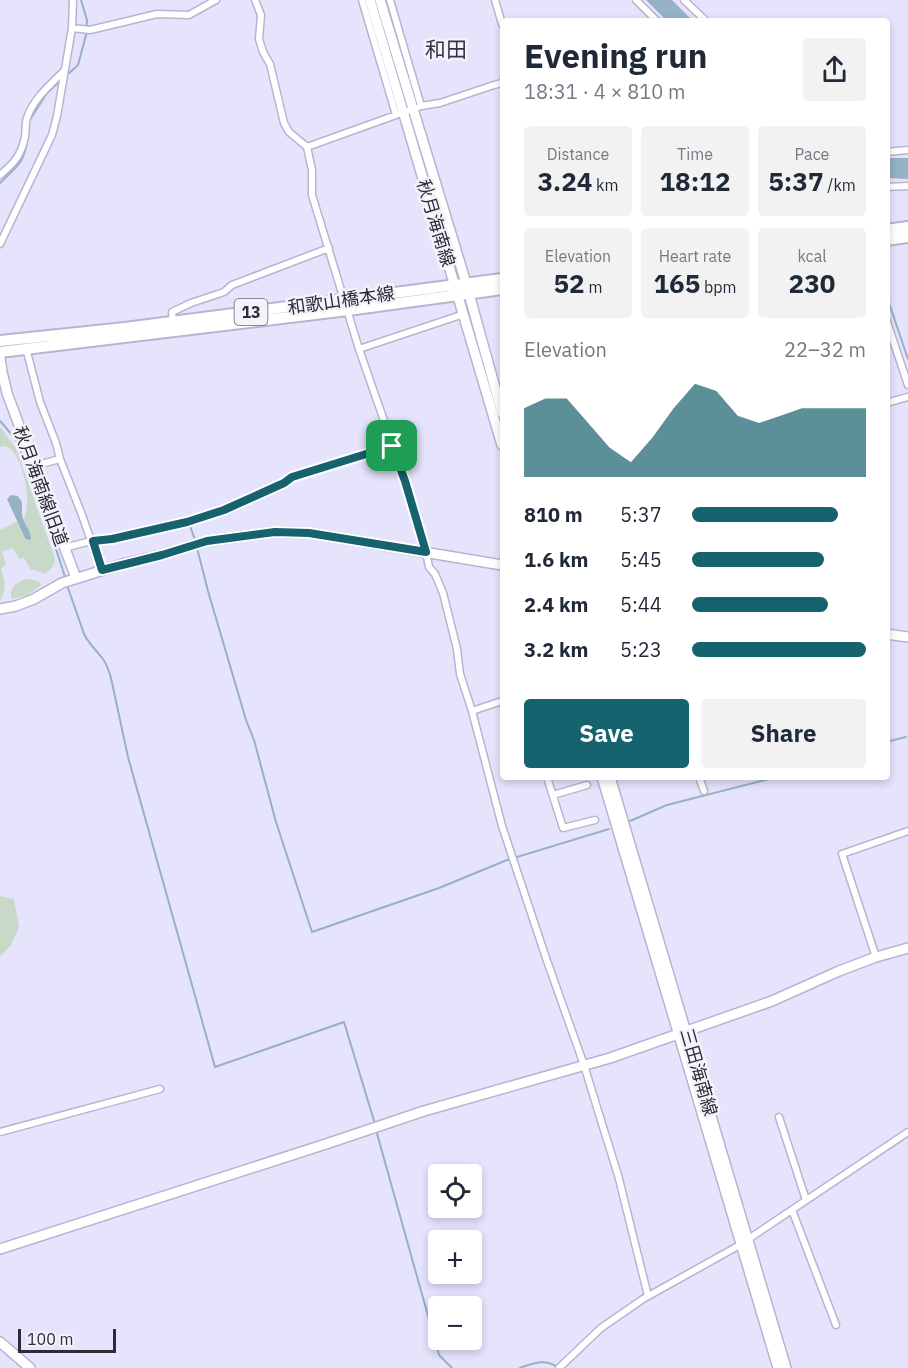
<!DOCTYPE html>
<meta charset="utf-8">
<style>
:root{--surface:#fff;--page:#f2f2f3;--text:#1f2937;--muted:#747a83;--accent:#17626f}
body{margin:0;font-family:"IBM Plex Sans","Noto Sans JP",sans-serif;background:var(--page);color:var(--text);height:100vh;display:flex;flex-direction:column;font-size:22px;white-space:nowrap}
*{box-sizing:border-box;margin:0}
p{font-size:20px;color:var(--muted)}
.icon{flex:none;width:33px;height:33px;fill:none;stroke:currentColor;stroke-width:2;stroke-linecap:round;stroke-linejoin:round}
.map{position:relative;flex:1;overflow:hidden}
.details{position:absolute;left:500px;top:18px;width:390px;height:762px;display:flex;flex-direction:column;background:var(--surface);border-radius:6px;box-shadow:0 3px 9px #0003}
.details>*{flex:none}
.buttons{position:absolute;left:428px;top:1164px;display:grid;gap:12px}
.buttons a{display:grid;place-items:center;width:54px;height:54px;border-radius:6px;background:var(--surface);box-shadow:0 3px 9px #0003;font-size:30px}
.scale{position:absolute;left:18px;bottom:15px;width:98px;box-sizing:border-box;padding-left:6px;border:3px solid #2d2b37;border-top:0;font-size:16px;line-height:21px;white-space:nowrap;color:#2d2b37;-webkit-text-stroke:4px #f4f3fa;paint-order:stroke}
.pin{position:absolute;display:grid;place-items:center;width:51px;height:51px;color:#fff;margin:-26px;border-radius:12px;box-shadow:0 3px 9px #0006}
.round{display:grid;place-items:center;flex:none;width:63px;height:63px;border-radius:6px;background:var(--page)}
.headline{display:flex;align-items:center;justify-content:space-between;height:102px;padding:0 24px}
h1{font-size:33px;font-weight:700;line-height:45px}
.stats{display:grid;grid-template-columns:repeat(3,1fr);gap:9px;height:102px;padding:6px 24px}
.stats div{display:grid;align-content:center;border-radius:6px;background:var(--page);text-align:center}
.stats b{font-size:26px;font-weight:700}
.stats small{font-size:16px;font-weight:400}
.stats p{font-size:16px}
.chart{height:168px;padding:12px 24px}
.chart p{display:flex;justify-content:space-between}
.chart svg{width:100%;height:108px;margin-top:6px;fill:var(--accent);opacity:.7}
.primary-button{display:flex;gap:12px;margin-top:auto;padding:12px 24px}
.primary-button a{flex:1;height:69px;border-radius:6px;background:var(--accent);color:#fff;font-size:24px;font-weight:700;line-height:69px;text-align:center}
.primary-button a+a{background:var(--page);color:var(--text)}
ul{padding:0 24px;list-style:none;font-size:20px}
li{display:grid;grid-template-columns:96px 72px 1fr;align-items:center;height:45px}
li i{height:15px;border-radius:8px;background:var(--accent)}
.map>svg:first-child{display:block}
</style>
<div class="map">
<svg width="908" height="1368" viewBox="0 0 908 1368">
<rect width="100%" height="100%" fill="#e6e4fd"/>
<path fill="#c9d9c9" d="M0 427 16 448 55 559C55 565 50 571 44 574L35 570H31L24 558 19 559 13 548 2 552 6 564 1 569C5 579 7 591 0 601V530L24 518C32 502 24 459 9 448 6 446 4 446 0 447Z
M27 579C33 579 36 580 41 583V585L28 595 12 599C7 588 18 581 27 579Z
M0 896 14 899 19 927 11 945 0 957Z"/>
<path fill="#94b2c4" d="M646 0H672L693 21H667Z
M887 158H908V179L887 178Z
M11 495C16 496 18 495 20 499 24 504 21 509 22 515 23 523 31 530 31 539L28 540 25 538 7 499Z"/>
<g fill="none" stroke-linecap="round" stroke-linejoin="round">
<path stroke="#94b2c4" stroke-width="2" d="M67 75 78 65 86 35 87 20 81 0
M29 121 47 93 60 81
M0 183C15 167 24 165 27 141
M886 294 908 359
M0 421 13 436 18 443 57 552 66 580
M189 523 195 540
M197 548 208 591 246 720 254 740 276 822 312 932 439 888 507 860 609 829
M67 585 84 634C89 644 96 650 103 659 107 665 109 671 111 678L128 757 215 1067 344 1022 375 1124
M886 742 906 737
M630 821 667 805 777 777
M376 1130 439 1355 452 1368
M520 1368C534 1363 545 1358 559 1368"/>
<g stroke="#b7b4d2" stroke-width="9">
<path id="street" d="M255 0 261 15 259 39 263 52 270 64 284 123 289 132 307 147 312 170V195L359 349 405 481 426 552 429 567 435 574 443 593 457 649 460 674 472 711 502 826 546 958 584 1065 603 1127 618 1175 648 1296
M362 0 396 115
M390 0 421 106
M495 0 502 24
M636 0 657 21
M684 0 705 20
M72 28 90 30 157 14 189 15 216 0
M307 147 421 106 440 103 494 85 502 83
M886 152 908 150
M0 175C14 163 21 156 25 137 26 131 25 124 27 118 33 99 50 85 64 71
M886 187 908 186
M0 244 52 135 57 116 72 28 73 0
M886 319 908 385
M173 325 172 312 191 303 224 292 232 285 329 248
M26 348 40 402 56 443 60 459 82 515 91 541
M359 349 464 314
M886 403 908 397
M34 466 60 459
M93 541 102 570
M64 548 91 541 112 539 187 522 223 510 284 483 292 477 392 446
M472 711 502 701
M547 777 563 828 595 820
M699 777 704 791
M553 795 587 785
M876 957 842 854 908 831
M779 1117 806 1200
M0 1132 160 1089
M792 1210 836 1325
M559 1368 601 1328 643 1299 738 1246 908 1132"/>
</g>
<g stroke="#b7b4d2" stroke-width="12">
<path id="secondary" d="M370 0 502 445
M380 0 466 283 502 413
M0 358 2 372 7 393 76 578
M0 609 16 606 34 599 62 583 126 563 162 555 207 541 275 532 309 533 502 565
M886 634 908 637
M602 777 778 1368
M610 777 786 1368
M0 1249 329 1143 424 1111 610 1058 772 1001 839 971 876 957 908 948
M0 1342 30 1368"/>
</g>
<g stroke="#b7b4d2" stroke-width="14">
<path id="primary" d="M886 230 908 227
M886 240 908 237
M0 341 125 328 502 279
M0 352 348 310 502 289"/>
</g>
<use href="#street" stroke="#fff" stroke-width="6"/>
<use href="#secondary" stroke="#fff" stroke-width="9"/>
<use href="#primary" stroke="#fff" stroke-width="10"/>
</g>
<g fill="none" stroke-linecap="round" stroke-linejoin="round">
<g stroke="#fff" stroke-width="12">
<path id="route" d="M392 446 405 481 426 552 309 533 275 532 207 541 162 555 102 570 93 541 112 539 187 522 224 510 284 483 292 477Z"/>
</g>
<use href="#route" stroke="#17626f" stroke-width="8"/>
</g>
<g text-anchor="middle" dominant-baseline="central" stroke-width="5" stroke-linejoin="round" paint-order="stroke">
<rect fill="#f4f3fa" stroke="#696772" stroke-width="1.5" x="234.5" y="299" width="33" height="26" rx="4.5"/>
<g font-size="16" font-weight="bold" fill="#2d2b37">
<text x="251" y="312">13</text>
</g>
<g font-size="18" fill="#2d2b37" stroke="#f4f3fa">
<text transform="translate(436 223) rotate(73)">秋月海南線</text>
<text transform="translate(341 300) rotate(-8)">和歌山橋本線</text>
<text transform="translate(41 486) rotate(70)">秋月海南線旧道</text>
<text transform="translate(699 1072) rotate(74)">三田海南線</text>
</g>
<g font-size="21" fill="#36324a" stroke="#f4f3fa">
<text x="446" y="49">和田</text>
</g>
</g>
</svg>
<div class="buttons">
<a><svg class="icon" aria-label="locate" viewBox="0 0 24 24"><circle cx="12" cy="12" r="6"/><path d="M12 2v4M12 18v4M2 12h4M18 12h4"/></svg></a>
<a>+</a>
<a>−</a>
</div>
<div class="scale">100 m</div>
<div class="pin" style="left:392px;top:446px;background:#1e9e55"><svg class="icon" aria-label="arrive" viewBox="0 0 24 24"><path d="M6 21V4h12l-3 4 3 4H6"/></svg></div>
<section class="details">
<div class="headline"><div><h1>Evening run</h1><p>18:31 · 4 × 810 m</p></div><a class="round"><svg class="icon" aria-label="share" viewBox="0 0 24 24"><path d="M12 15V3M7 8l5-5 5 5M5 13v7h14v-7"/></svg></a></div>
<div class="stats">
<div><p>Distance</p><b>3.24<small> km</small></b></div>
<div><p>Time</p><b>18:12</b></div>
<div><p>Pace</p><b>5:37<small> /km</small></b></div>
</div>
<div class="stats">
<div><p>Elevation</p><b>52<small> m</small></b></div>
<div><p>Heart rate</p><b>165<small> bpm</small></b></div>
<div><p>kcal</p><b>230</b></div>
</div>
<div class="chart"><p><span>Elevation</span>22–32 m</p>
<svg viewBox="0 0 160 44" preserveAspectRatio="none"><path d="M0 44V16L10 12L20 12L30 22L40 32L50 38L60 28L70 16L80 6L90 9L100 19L110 22L120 19L130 16L140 16L150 16L160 16V44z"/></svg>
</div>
<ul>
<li><b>810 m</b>5:37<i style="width:84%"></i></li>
<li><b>1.6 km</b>5:45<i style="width:76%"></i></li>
<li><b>2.4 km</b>5:44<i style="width:78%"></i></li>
<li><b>3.2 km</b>5:23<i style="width:100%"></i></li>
</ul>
<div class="primary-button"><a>Save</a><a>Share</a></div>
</section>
</div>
